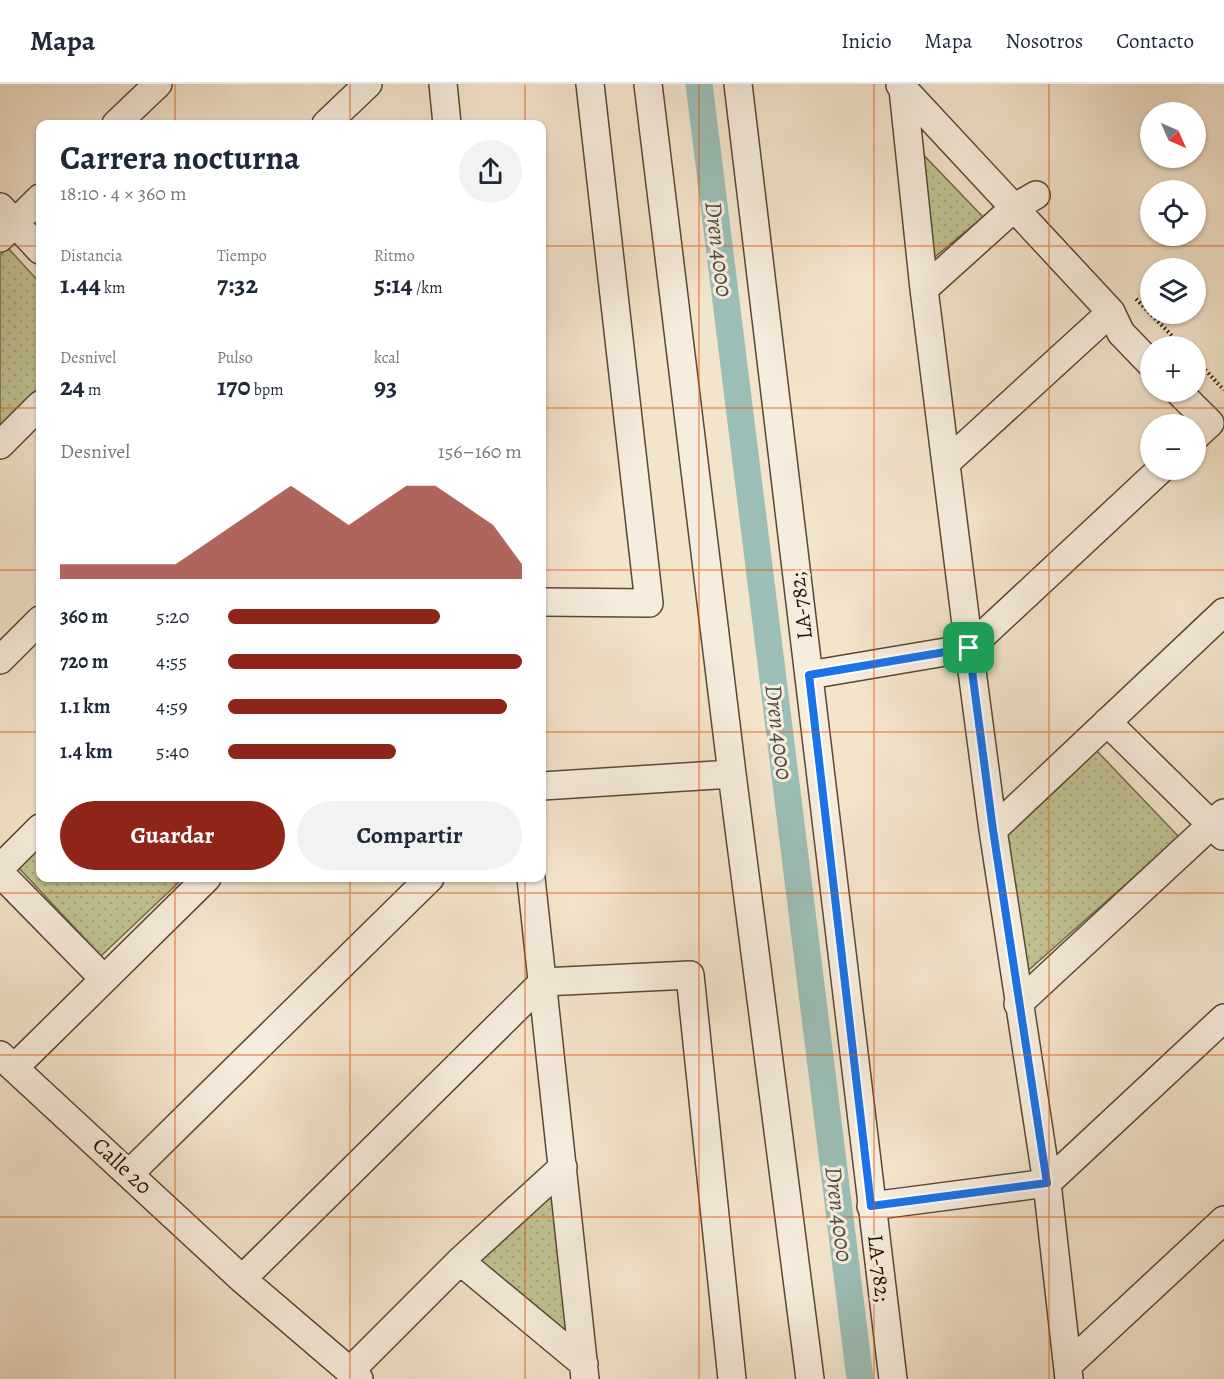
<!DOCTYPE html>
<html lang="es">
<meta charset="utf-8">
<style>
:root{--surface:#fff;--page:#f2f2f3;--text:#1f2937;--muted:#747a83;--line:#e0e1e3;--accent:#8f2418}
body{margin:0;font-family:Alegreya,serif;background:var(--page);color:var(--text);height:100vh;display:flex;flex-direction:column;font-size:22px;white-space:nowrap}
*{box-sizing:border-box;margin:0}
p{font-size:20px;color:var(--muted)}
.icon{flex:none;width:33px;height:33px;fill:none;stroke:currentColor;stroke-width:2;stroke-linecap:round;stroke-linejoin:round}
.map{position:relative;flex:1;overflow:hidden}
.drawer{position:absolute;left:36px;top:36px;width:510px;height:762px;display:flex;flex-direction:column;background:var(--surface);border-radius:12px;box-shadow:0 2px 4px #0004}
.drawer>*{flex:none}
.needle{width:39px;rotate:135deg}
.fabs{position:absolute;left:1140px;top:18px;display:grid;gap:12px}
.fabs a{display:grid;place-items:center;width:66px;height:66px;border-radius:50%;background:var(--surface);box-shadow:0 2px 4px #0004;font-size:30px}
.pin{position:absolute;display:grid;place-items:center;width:51px;height:51px;color:#fff;margin:-26px;border-radius:12px;box-shadow:0 3px 9px #0006}
.round{display:grid;place-items:center;flex:none;width:63px;height:63px;border-radius:32px;background:var(--page)}
.overview{display:flex;align-items:center;justify-content:space-between;height:102px;padding:0 24px}
h1{font-size:33px;font-weight:600;line-height:45px}
.figures{display:grid;grid-template-columns:repeat(3,1fr);gap:9px;height:102px;padding:6px 24px}
.figures div{display:grid;align-content:center}
.figures b{font-size:26px;font-weight:600}
.figures small{font-size:16px;font-weight:400}
.figures p{font-size:16px}
.chart{height:168px;padding:12px 24px}
.chart p{display:flex;justify-content:space-between}
.chart svg{width:100%;height:108px;margin-top:6px;fill:var(--accent);opacity:.7}
.cta{display:flex;gap:12px;margin-top:auto;padding:12px 24px}
.cta a{flex:1;height:69px;border-radius:36px;background:var(--accent);color:#fff;font-size:24px;font-weight:600;line-height:69px;text-align:center}
.cta a+a{background:var(--page);color:var(--text)}
ul{padding:0 24px;list-style:none;font-size:20px}
li{display:grid;grid-template-columns:96px 72px 1fr;align-items:center;height:45px}
li i{height:15px;border-radius:8px;background:var(--accent)}
header{display:flex;align-items:center;gap:36px;box-sizing:border-box;height:84px;padding:0 30px;background:var(--surface);border-bottom:2px solid var(--line)}
header strong{font-size:28px}
nav{display:flex;gap:33px;margin-inline-start:auto;font-size:21px}
.map>svg:first-child{display:block}
</style>
<header>
<strong>Mapa</strong>
<nav><a>Inicio</a><a>Mapa</a><a>Nosotros</a><a>Contacto</a></nav>
</header>
<div class="map">
<svg width="1224" height="1295" viewBox="0 0 1224 1295">
<defs>
<pattern id="park-dots" width="8" height="8" patternUnits="userSpaceOnUse" patternTransform="scale(1.5)"><rect width="8" height="8" fill="#c1c293"/><path d="M2 2h.1M6 6h.1" fill="none" stroke="#a6a67d" stroke-width="1.8" stroke-linecap="round"/></pattern>
</defs>
<rect width="100%" height="100%" fill="#f3e4cc"/>
<filter id="stains"><feTurbulence type="fractalNoise" baseFrequency=".00333" numOctaves="4"/><feColorMatrix values="0 0 0 0 .2 0 0 0 0 .09 0 0 0 0 .02 0 0 0 .5 -.17"/></filter>
<radialGradient id="worn" r=".72"><stop offset=".6" stop-color="#630" stop-opacity="0"/><stop offset="1" stop-color="#630" stop-opacity=".3"/></radialGradient>
<path fill="url(#park-dots)" stroke="#746a4a" stroke-width="1.5" d="M916 63 983 133 930 177Z
M8 164 40 199V302L0 343V171Z
M1095 665 1179 753 1023 891 998 757Z
M40 763V794H174L179 798 101 872 18 783Z
M553 1101 571 1255 472 1177Z"/>
<g fill="none" stroke-linecap="round" stroke-linejoin="round">
<path stroke="#9bbfb6" stroke-width="27" d="M699 0 860 1295"/>
<g stroke="#5a4734" stroke-width="30">
<path id="minor" d="M443 0 447 40
M648 0 732 690 810 1295
M738 0 893 1295
M900 1 1111 228 1121 249 1150 279
M903 5 924 205 969 564 993 746 1047 1099 1069 1295
M116 40 158 0
M326 40 368 0
M0 123 40 166
M0 154 40 114
M924 205 1015 123 1036 111
M1179 308 1210 339 1196 352
M0 361 40 321
M947 378 1111 228
M542 518 649 519 590 0
M0 576 40 536
M809 591 969 564 1160 386
M1107 638 1223 752
M542 702 732 690
M993 746 1224 528
M0 784 40 744
M0 789 104 895
M531 794 585 1295
M1018 920 1224 729
M0 971 242 1195 359 1295
M15 983 207 794
M130 1089 430 794
M871 1122 1047 1099 1224 934
M460 1177 584 1280
M242 1195 543 898 690 891 732 1295
M1068 1281 1224 1136
M350 1287 460 1177 563 1083"/>
</g>
<path stroke="#271301" stroke-width="4" stroke-dasharray="1.5 3" stroke-linecap="butt" d="M1136 215 1182 262
M1196 276 1224 306"/>
<use href="#minor" stroke="#f7edde" stroke-width="27"/>
</g>
<g fill="none" stroke-linecap="round" stroke-linejoin="round">
<g stroke="#fff" stroke-width="12">
<path id="route" d="M969 564 993 746 1047 1099 871 1122 809 591Z"/>
</g>
<use href="#route" stroke="#1a73e8" stroke-width="8"/>
</g>
<path fill="none" stroke="#de560b" stroke-width="1.5" stroke-opacity="0.55" d="M175 0V40M350 0V40M525 0V40M699 0V1295M874 0V1295M1049 0V1295M0 162H40M542 162H1224M0 324H40M542 324H1224M0 486H40M542 486H1224M0 648H40M542 648H1224M175 794V1295M350 794V1295M525 794V1295M0 809H1224M0 971H1224M0 1133H1224"/>
<g text-anchor="middle" dominant-baseline="central" stroke-width="6" stroke-linejoin="round" paint-order="stroke">
<g font-size="22" fill="#271301" stroke="#f7edde">
<text transform="translate(801 522) rotate(-97)">LA-782;</text>
<text transform="translate(122 1082) rotate(43)">Calle 20</text>
<text transform="translate(879 1184) rotate(83)">LA-782;</text>
</g>
<g font-size="24" font-style="italic" fill="#504f40" stroke="#f7edde">
<text transform="translate(719 165) rotate(83)">Dren 4000</text>
<text transform="translate(779 648) rotate(83)">Dren 4000</text>
<text transform="translate(839 1130) rotate(83)">Dren 4000</text>
</g>
</g>
<rect width="100%" height="100%" filter="url(#stains)"/>
<rect width="100%" height="100%" fill="url(#worn)"/>
</svg>
<div class="fabs">
<a><svg class="needle" viewBox="-14 -14 28 28"><path d="M0-13l5 13h-10z" fill="#e53935"/><path d="M0 13l5-13h-10z" fill="#747a83"/></svg></a>
<a><svg class="icon" aria-label="locate" viewBox="0 0 24 24"><circle cx="12" cy="12" r="6"/><path d="M12 2v4M12 18v4M2 12h4M18 12h4"/></svg></a>
<a><svg class="icon" aria-label="layers" viewBox="0 0 24 24"><path d="M12 4l9 5-9 5-9-5zM3 14l9 5 9-5"/></svg></a>
<a>+</a>
<a>−</a>
</div>
<div class="pin" style="left:969px;top:564px;background:#1e9e55"><svg class="icon" aria-label="arrive" viewBox="0 0 24 24"><path d="M6 21V4h12l-3 4 3 4H6"/></svg></div>
<section class="drawer">
<div class="overview"><div><h1>Carrera nocturna</h1><p>18:10 · 4 × 360 m</p></div><a class="round"><svg class="icon" aria-label="share" viewBox="0 0 24 24"><path d="M12 15V3M7 8l5-5 5 5M5 13v7h14v-7"/></svg></a></div>
<div class="figures">
<div><p>Distancia</p><b>1.44<small> km</small></b></div>
<div><p>Tiempo</p><b>7:32</b></div>
<div><p>Ritmo</p><b>5:14<small> /km</small></b></div>
</div>
<div class="figures">
<div><p>Desnivel</p><b>24<small> m</small></b></div>
<div><p>Pulso</p><b>170<small> bpm</small></b></div>
<div><p>kcal</p><b>93</b></div>
</div>
<div class="chart"><p><span>Desnivel</span>156–160 m</p>
<svg viewBox="0 0 160 44" preserveAspectRatio="none"><path d="M0 44V38L10 38L20 38L30 38L40 38L50 30L60 22L70 14L80 6L90 14L100 22L110 14L120 6L130 6L140 14L150 22L160 38V44z"/></svg>
</div>
<ul>
<li><b>360 m</b>5:20<i style="width:72%"></i></li>
<li><b>720 m</b>4:55<i style="width:100%"></i></li>
<li><b>1.1 km</b>4:59<i style="width:95%"></i></li>
<li><b>1.4 km</b>5:40<i style="width:57%"></i></li>
</ul>
<div class="cta"><a>Guardar</a><a>Compartir</a></div>
</section>
</div>
